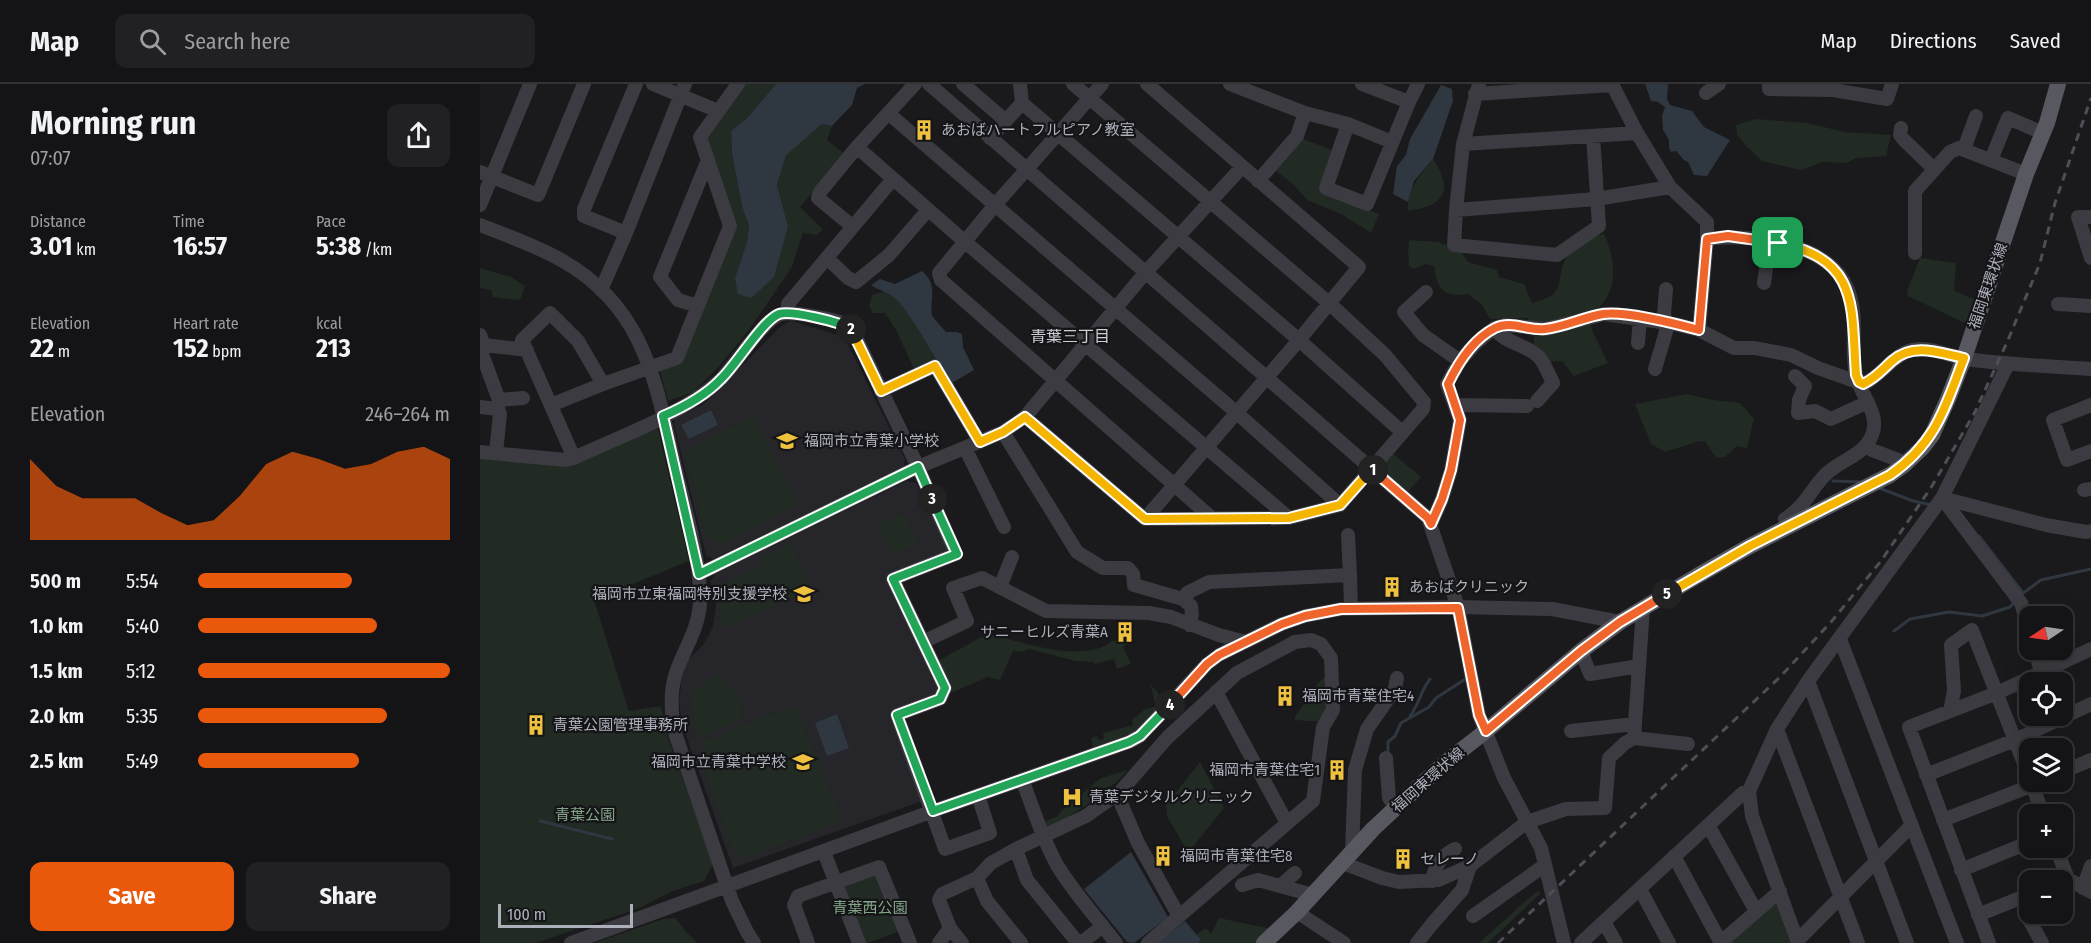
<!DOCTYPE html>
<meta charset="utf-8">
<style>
:root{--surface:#141315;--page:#212022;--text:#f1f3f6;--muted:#9d9ea0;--line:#333234;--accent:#ea580c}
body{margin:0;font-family:"Fira Sans Condensed","Noto Sans JP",sans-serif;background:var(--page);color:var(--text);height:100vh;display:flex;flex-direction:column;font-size:22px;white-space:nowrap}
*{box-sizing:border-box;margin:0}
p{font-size:20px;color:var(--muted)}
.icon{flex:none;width:33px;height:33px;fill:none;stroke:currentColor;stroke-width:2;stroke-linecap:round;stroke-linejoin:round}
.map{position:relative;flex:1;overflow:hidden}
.sheet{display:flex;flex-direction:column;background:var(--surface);width:480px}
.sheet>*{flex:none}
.needle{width:39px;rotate:257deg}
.fabs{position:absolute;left:1539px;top:522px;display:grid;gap:12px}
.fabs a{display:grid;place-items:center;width:54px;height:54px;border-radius:12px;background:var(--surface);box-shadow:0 6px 24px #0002,0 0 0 2px var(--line);font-size:30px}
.scale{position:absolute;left:18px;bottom:15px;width:135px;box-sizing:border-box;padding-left:6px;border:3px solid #acb0bb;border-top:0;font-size:16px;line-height:21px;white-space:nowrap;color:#acb0bb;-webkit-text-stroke:4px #151417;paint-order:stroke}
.pin{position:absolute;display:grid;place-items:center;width:51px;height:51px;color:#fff;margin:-26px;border-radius:12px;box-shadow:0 3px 9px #0006}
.km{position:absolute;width:30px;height:30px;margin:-15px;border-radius:50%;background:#222;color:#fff;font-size:16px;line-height:30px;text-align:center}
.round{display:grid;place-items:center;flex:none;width:63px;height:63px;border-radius:12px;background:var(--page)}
.overview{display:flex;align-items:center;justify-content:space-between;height:102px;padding:0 30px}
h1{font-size:33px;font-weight:700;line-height:45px}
.figures{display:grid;grid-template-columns:repeat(3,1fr);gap:9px;height:102px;padding:6px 30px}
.figures div{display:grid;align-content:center}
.figures b{font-size:26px;font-weight:700}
.figures small{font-size:16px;font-weight:400}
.figures p{font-size:16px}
.chart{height:168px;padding:12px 30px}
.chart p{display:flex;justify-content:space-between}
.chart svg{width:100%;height:108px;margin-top:6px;fill:var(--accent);opacity:.7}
.button{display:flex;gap:12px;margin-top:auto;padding:12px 30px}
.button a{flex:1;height:69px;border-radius:12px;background:var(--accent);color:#fff;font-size:24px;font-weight:700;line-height:69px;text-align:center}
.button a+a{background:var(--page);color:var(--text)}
ul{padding:0 30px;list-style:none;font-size:20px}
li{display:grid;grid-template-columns:96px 72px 1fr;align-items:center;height:45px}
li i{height:15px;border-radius:8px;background:var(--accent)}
header{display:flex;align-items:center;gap:36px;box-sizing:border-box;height:84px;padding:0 30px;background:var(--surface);border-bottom:2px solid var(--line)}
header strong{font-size:28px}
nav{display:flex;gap:33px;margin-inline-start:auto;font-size:21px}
.search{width:420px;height:54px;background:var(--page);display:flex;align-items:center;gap:15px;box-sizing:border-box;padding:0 21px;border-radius:12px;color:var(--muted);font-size:22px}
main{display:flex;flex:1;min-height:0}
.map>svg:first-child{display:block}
</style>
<header>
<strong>Map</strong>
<div class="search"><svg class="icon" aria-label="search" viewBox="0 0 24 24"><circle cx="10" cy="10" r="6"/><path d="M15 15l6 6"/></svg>Search here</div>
<nav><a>Map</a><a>Directions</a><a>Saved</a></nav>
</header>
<main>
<section class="sheet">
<div class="overview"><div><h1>Morning run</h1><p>07:07</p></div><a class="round"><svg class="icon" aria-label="share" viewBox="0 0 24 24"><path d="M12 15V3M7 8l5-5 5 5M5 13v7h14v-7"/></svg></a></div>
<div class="figures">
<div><p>Distance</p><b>3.01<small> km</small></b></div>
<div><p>Time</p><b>16:57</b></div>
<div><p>Pace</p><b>5:38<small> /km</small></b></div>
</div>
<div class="figures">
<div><p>Elevation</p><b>22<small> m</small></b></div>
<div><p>Heart rate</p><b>152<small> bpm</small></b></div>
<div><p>kcal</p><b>213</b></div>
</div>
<div class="chart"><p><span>Elevation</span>246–264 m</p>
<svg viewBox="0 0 160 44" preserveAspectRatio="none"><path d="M0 44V11L10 22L20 27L30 27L40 27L50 33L60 38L70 36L80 26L90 13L100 8L110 11L120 15L130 13L140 8L150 6L160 11V44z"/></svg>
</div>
<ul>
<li><b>500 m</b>5:54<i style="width:61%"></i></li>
<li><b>1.0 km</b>5:40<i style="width:71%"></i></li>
<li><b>1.5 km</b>5:12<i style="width:100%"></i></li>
<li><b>2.0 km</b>5:35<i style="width:75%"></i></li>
<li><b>2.5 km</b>5:49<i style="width:64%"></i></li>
</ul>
<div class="button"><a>Save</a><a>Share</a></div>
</section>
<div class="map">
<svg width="1611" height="859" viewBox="0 0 1611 859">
<rect width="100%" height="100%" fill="#1a191c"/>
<path fill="#262529" d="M311 237 364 253 425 375 424 383 233 475 226 472 194 340 195 334 224 320 302 241Z
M427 397 436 399 469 465 468 469 408 495 462 605 459 611 413 630 445 716 253 784 202 640 199 617 202 593 208 576 224 560 233 543 236 522 230 498 235 490Z"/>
<path fill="#212a23" d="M261 0H296L267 34 251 47 252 69 262 123 269 141 267 158 255 194 308 142 297 101 306 70 342 40 352 42 347 56 366 71 335 110 332 109 320 123 343 146 336 151 323 149 312 183 269 246 239 282 213 308 188 317 180 287 199 279 255 140 227 53Z
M1276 35 1327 39 1365 48 1411 51 1406 72 1376 74 1367 79 1343 78 1321 86 1282 77 1266 62 1257 51 1256 41Z
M823 55 855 67 842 107 899 130 891 149 861 130 827 116 814 101 796 87Z
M953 75C974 106 965 122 928 127 927 103 940 93 953 75Z
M1124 150C1137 177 1140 214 1109 230L1112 246 1128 279 1094 292 1082 277 1067 278 1053 266 1054 253 1047 234 1010 235 1002 221 988 210C963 214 957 205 954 182L946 180 934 185 929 182 928 169 929 156 958 158 980 166 988 178 1017 186 1019 193 1044 200 1052 219C1059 217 1069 214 1074 210 1079 204 1080 194 1081 187 1087 165 1101 154 1124 150Z
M1440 174 1476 179 1474 207 1497 216 1489 241 1428 212 1427 207Z
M0 184 31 193 45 202 41 215 35 216 13 213 11 206 0 204Z
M408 206 420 209 456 276 434 285 416 246 405 229H393L389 222 392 211Z
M1207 310 1233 316 1260 319 1274 335 1267 364 1257 362 1245 373 1236 374 1225 357 1216 358 1185 368 1171 360 1155 320Z
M273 332 316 415V421L243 461 225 452 204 368Z
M177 341 209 477 114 516 149 627 181 622 189 657 233 780 224 797 193 807 157 825 56 859H0V373L87 379Z
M911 368 941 393 928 408 899 383Z
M424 429 439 460 412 472 397 441Z
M311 459 331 506 244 544C239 534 240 516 238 504L284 480 281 473Z
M507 550C541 557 603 581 632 557L650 558 643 563 651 580 637 585 634 575 615 580 612 578 595 577 549 565 540 568 533 567 520 596 508 593 471 609 456 578Z
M239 590 256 609 264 627 261 637 222 653C209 643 211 623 212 607Z
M848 590 850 625 844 638 815 636V633L838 599Z
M670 600 686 617 662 643 647 652 613 664 611 654 617 652 619 656 624 655 623 649 653 641 652 636 664 626 676 622Z
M315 621 363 736 268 774 252 766 223 683 227 681 220 658Z
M720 678 744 724 712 764 705 763 686 731 687 726 685 718 697 707Z
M648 686C632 704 609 720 588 733 581 738 575 737 568 745L565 737 578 732 581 727 621 694Z
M398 787 420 847 388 859H381L360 801Z
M1057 807 1061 809 1008 859H999Z
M1297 820 1310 859H1249L1292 821Z
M196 834 206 848 218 859H114L183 835Z
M739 834 792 845 775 859H718L717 850 726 844 731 850Z"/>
<path fill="#2f3740" d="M296 0H385L377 4 372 21 352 42 342 40 306 71 297 101 308 142 294 193 271 214 258 210 255 194 267 158 269 141 262 123 252 69 251 47 267 34Z
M1165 0H1188L1187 15 1190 21 1212 27 1224 43 1250 56 1227 92 1214 91 1208 78 1204 76 1196 67 1191 68 1189 64V56L1183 46 1182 32 1185 23 1178 18 1171 17Z
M961 1 972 5 973 17 953 75 934 97 928 118 913 110 917 82 926 71 930 55Z
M442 187C459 201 449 215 452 232L466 248H477L482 250 483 263 494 286 470 300C459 281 427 221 412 212 405 207 398 206 391 201L400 195 415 200Z
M231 326 238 341 209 355 201 341Z
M357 630 369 664 347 672 335 639Z
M651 768 688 833 654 859 647 858 604 805Z
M705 837 721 856 718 859H678Z"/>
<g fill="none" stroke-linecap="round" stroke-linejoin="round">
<path stroke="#2f3740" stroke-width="3" d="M1353 397 1384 398
M1399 404 1433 417 1452 421
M1499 452 1543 509
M1542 510 1561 496 1611 485
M1414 547 1430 535 1469 528 1502 532 1530 523 1535 517
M930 632C939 621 941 606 950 595
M908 669V658L915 652 921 639 949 623 956 614 987 594
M60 737 132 755"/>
<path stroke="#3b3b41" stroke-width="14" d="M173 0 238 27
M258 0 220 53 250 142 197 274 123 300 98 257 70 229 42 256 94 374C141 352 201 331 239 297 255 282 283 235 301 230 312 227 349 235 360 238 364 240 368 243 372 245L438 383 476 470 413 495 465 604 460 615 417 631 465 765 510 749 498 711
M449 0 948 434 978 523 999 631 1024 694 1061 764 1084 859
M483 0 526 37
M622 0 515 121 459 189 461 196 733 435
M750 0 825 29 868 40 912 58
M882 0 929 18
M999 0 983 60 976 126 1116 115 1190 103 1157 49 1132 0
M1289 0V5L1353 6 1407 15 1412 0
M1226 9 1239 0
M995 10 1132 1
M542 19 819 256 922 348
M408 29 757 329 860 421
M868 40 846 104 887 120 929 18 938 0
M1421 44 1420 51 1424 56 1454 85
M510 54 542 19 540 0
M983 60 1157 49
M377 63 484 157 809 434
M1484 65 1496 32
M1511 76 1528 34 1563 49
M0 88 58 111 104 0
M778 97 817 52 825 29
M1190 103 1227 138V155
M0 121 50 0
M976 126 974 161 1077 171 1119 142 1113 52
M1611 133H1598L1611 174
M0 141C28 152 57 162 83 177 167 225 176 302 196 386 205 425 222 481 220 520 218 546 204 565 196 589 189 610 191 631 196 652L252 817 267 848 274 859
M372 142 338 114 340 108 377 63 435 0
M146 149 104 132V125L156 0
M1435 169V107L1470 68 1479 64 1546 90
M347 174 368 194 376 198 409 171 448 126
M1284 199 1290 157
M121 206 146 149 205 0
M946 208 924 228 943 251 980 277
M1578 220 1611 222
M218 222 198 216 180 193 228 76
M308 229V220L413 95
M1014 244C1024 259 1046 260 1059 273 1065 280 1069 291 1073 299L1057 317
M1219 246 1227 155C1271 150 1349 157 1368 206 1379 233 1370 263 1376 291 1380 311 1401 330 1392 351 1384 372 1360 376 1345 391 1329 408 1327 420 1305 435L1308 442
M0 251 4 261 47 266
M1158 259 1160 234
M2 270 19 316 18 325
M1175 285 1187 244 1184 230 1186 205
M1315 292 1325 302 1319 316 1318 329 1335 327 1351 335 1388 318
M401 307 455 282 500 358
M19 316 43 314
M71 321 123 300
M975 321 1047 322
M1611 321 1573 336 1587 376 1611 367
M0 323 18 325 20 330 16 369
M545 333 665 435 809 434 860 421 943 325 944 318 905 271 849 219 593 0
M523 348 597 468 623 484H648L653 490 654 501 703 515 711 522 712 531 709 541
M1387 361 1392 366 1426 379
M485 364 524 443
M0 368 86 376 94 374
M1604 406 1611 405
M1462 414 1541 519 1550 547
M1462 414 1566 441 1606 448 1611 447
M665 435 819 256 879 183 667 0
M951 440 962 415 971 386 980 336 967 300 980 277 995 260 1014 244 1025 241 1066 245 1124 230 1195 240 1219 246 1254 264H1275L1311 271 1338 284 1383 300C1402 292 1412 271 1432 266 1449 262 1469 272 1486 275 1528 281 1569 282 1611 285
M868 451 870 491
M219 490 438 383 523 348 545 333 665 189 762 83
M520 503 532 473
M706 518 707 509 729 498 870 491 871 525
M1360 555 1477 859
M443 558 487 537 473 504 502 494 566 527 669 529 691 533 739 551 766 558
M1555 566 1561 588
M1101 567 1110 590 1159 582
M1328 597 1427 859
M736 608 807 739
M1470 627 1474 607 1471 561 1492 546 1550 695
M1297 645 1378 859
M1091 647 1155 640
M1154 654 1208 660
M906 674 909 714 916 723
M1582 688 1611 676
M1446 691 1535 656 1611 620
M542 695C553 724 562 754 577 781 594 809 616 833 636 859
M1551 698 1563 730
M637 710 658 759 699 832
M1463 736 1561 698
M1228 741 1276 827
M1576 764 1588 795 1611 808
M536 765 547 796 598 859
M344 768 379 859
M872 769 875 686 887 645 915 605 917 594
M1194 772 1241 859
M863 779 902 794 919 798 958 796 990 782 1047 738 1086 725 1125 724 1129 674 1145 659 1154 654 1163 524
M1481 786 1550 758
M497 794 507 817 541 859
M952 797C955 781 961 772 975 765
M762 801 778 796 833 811
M800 802 815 789
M1603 804 1611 782
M1160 805 1189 859
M1550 820 1547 832 1562 859
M817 828 864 859
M1498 831 1550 810
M993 832 1065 781
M1124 838 1136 859
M470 844 482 859
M1317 857 1431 742
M1241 858 1300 807
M91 859 453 727 649 658 660 652 727 580 739 571 802 540 825 532 861 525 978 523 1072 525 1140 538
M328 859 314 821 318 812 399 783 430 859
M459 859 470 844 459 816 462 810 497 794 511 779 536 765 606 732 640 708 687 654 757 589 815 558 831 556 841 560 851 574 853 626 843 643 833 717 668 859
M601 859 623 842
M937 859 952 840 982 806 990 782
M1101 859 1263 709 1269 707
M1318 859 1272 732 1269 707 1297 645 1328 597 1462 414 1528 280
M1509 859 1429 643 1517 609 1611 565"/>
<path stroke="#575860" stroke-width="16" d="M784 859 817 828 893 745 924 716 966 678 1006 647 1101 567 1140 538 1217 492 1270 462 1410 391 1424 381 1442 364 1452 351 1468 315 1484 274 1546 90 1567 39 1578 0"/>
<path stroke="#4e4f56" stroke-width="3" stroke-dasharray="8 6" stroke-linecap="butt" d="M1018 859 1300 593 1351 538 1401 477 1452 402 1495 328 1528 256 1560 179 1575 119 1611 14"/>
</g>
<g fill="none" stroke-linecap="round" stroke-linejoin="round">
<g stroke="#fff" stroke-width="12">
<path id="split-1" d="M893 386 948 434 951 440 962 415 971 386 980 336 968 300C978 279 993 255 1015 244 1031 236 1048 247 1065 245 1085 243 1104 233 1123 230 1145 227 1197 240 1219 246L1227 155 1248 152 1298 159"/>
</g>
<g stroke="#fff" stroke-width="12">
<path id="split-2" d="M371 245 401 307 455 282 500 358 523 348 545 333 665 435 809 434 860 421 892 385 893 386"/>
</g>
<g stroke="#fff" stroke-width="12">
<path id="split-3" d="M371 245C360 238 311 226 299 230 283 236 256 281 241 295 225 312 204 323 183 332L219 490 438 383 452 415"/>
</g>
<g stroke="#fff" stroke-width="12">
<path id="split-4" d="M452 415 477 470 413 495 465 604 460 615 417 631 453 727 649 658 660 652 690 621"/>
</g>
<g stroke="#fff" stroke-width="12">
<path id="split-5" d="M690 621 727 580 739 571 802 540 825 532 861 525 978 524 999 631 1006 647 1101 567 1140 538 1187 510"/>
</g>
<g stroke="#fff" stroke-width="12">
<path id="split-6" d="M1187 510 1270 462 1410 391C1456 359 1465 324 1484 274 1460 269 1433 258 1412 277 1402 286 1396 294 1383 300L1379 298 1376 291C1371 224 1381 175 1298 159"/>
</g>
<use href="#split-1" stroke="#f0652b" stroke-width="8"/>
<use href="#split-2" stroke="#f5b400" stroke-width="8"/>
<use href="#split-3" stroke="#22a559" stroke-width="8"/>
<use href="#split-4" stroke="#22a559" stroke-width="8"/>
<use href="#split-5" stroke="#f0652b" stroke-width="8"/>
<use href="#split-6" stroke="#f5b400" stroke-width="8"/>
</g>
<defs>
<g id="building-bare" transform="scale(1.62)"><path d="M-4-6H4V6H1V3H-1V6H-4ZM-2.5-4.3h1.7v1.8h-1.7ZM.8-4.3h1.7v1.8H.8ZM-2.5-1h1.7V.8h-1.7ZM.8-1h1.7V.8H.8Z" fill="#eec13f" stroke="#151417" stroke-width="2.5" paint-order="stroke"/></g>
<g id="school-bare" transform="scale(1.62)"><path d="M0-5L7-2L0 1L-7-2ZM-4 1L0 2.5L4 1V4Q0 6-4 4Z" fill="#eec13f" stroke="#151417" stroke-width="2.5" paint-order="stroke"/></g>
<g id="hospital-bare" transform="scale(1.62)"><path d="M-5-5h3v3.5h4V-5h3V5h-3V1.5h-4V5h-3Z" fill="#eec13f" stroke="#151417" stroke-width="2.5" paint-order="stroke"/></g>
</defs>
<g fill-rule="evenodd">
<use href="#building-bare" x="444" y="46"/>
<use href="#school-bare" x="307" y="357"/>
<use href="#building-bare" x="912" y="503"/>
<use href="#school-bare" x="324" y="510"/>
<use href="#building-bare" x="645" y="548"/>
<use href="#building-bare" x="805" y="612"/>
<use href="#building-bare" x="56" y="641"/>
<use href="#school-bare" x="323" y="678"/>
<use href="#building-bare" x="857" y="686"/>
<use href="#hospital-bare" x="592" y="713"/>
<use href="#building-bare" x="683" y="772"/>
<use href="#building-bare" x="923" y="775"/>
</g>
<g text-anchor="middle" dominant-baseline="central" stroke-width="4.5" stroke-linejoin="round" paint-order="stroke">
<g font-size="15" fill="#acb0bb" stroke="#151417" text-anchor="start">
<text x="461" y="46">あおばハートフルピアノ教室</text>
<text x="324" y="357">福岡市立青葉小学校</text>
<text x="929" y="503">あおばクリニック</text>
<text x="307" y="510" text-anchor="end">福岡市立東福岡特別支援学校</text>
<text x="628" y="548" text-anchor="end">サニーヒルズ青葉A</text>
<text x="822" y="612">福岡市青葉住宅4</text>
<text x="73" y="641">青葉公園管理事務所</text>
<text x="306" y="678" text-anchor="end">福岡市立青葉中学校</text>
<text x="840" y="686" text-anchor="end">福岡市青葉住宅1</text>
<text x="609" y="713">青葉デジタルクリニック</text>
<text x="700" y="772">福岡市青葉住宅8</text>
<text x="940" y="775">セレーノ</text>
</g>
<g font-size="15" fill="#acb0bb" stroke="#151417">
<text transform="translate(1508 202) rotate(-71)">福岡東環状線</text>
<text transform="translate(948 696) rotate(-41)">福岡東環状線</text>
</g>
<g font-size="15" fill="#84a589" stroke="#151417">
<text x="105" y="731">青葉公園</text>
<text x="390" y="824">青葉西公園</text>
</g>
<g font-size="16" fill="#cdcfd7" stroke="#151417">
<text x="590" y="252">青葉三丁目</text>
</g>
</g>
</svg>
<div class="fabs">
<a><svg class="needle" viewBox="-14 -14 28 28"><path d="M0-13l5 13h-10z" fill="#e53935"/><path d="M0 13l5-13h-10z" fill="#9d9ea0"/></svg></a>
<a><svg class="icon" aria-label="locate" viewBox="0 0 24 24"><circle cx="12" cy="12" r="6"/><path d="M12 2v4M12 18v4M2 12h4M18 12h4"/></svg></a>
<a><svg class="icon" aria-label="layers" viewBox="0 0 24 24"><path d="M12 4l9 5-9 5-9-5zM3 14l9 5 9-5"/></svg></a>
<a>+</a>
<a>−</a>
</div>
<div class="scale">100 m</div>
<div class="pin" style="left:1298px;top:159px;background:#1e9e55"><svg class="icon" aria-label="arrive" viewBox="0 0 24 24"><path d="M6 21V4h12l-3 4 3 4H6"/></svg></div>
<b class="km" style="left:893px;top:386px">1</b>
<b class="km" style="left:371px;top:245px">2</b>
<b class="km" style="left:452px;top:415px">3</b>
<b class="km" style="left:690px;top:621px">4</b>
<b class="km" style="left:1187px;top:510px">5</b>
</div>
</main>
